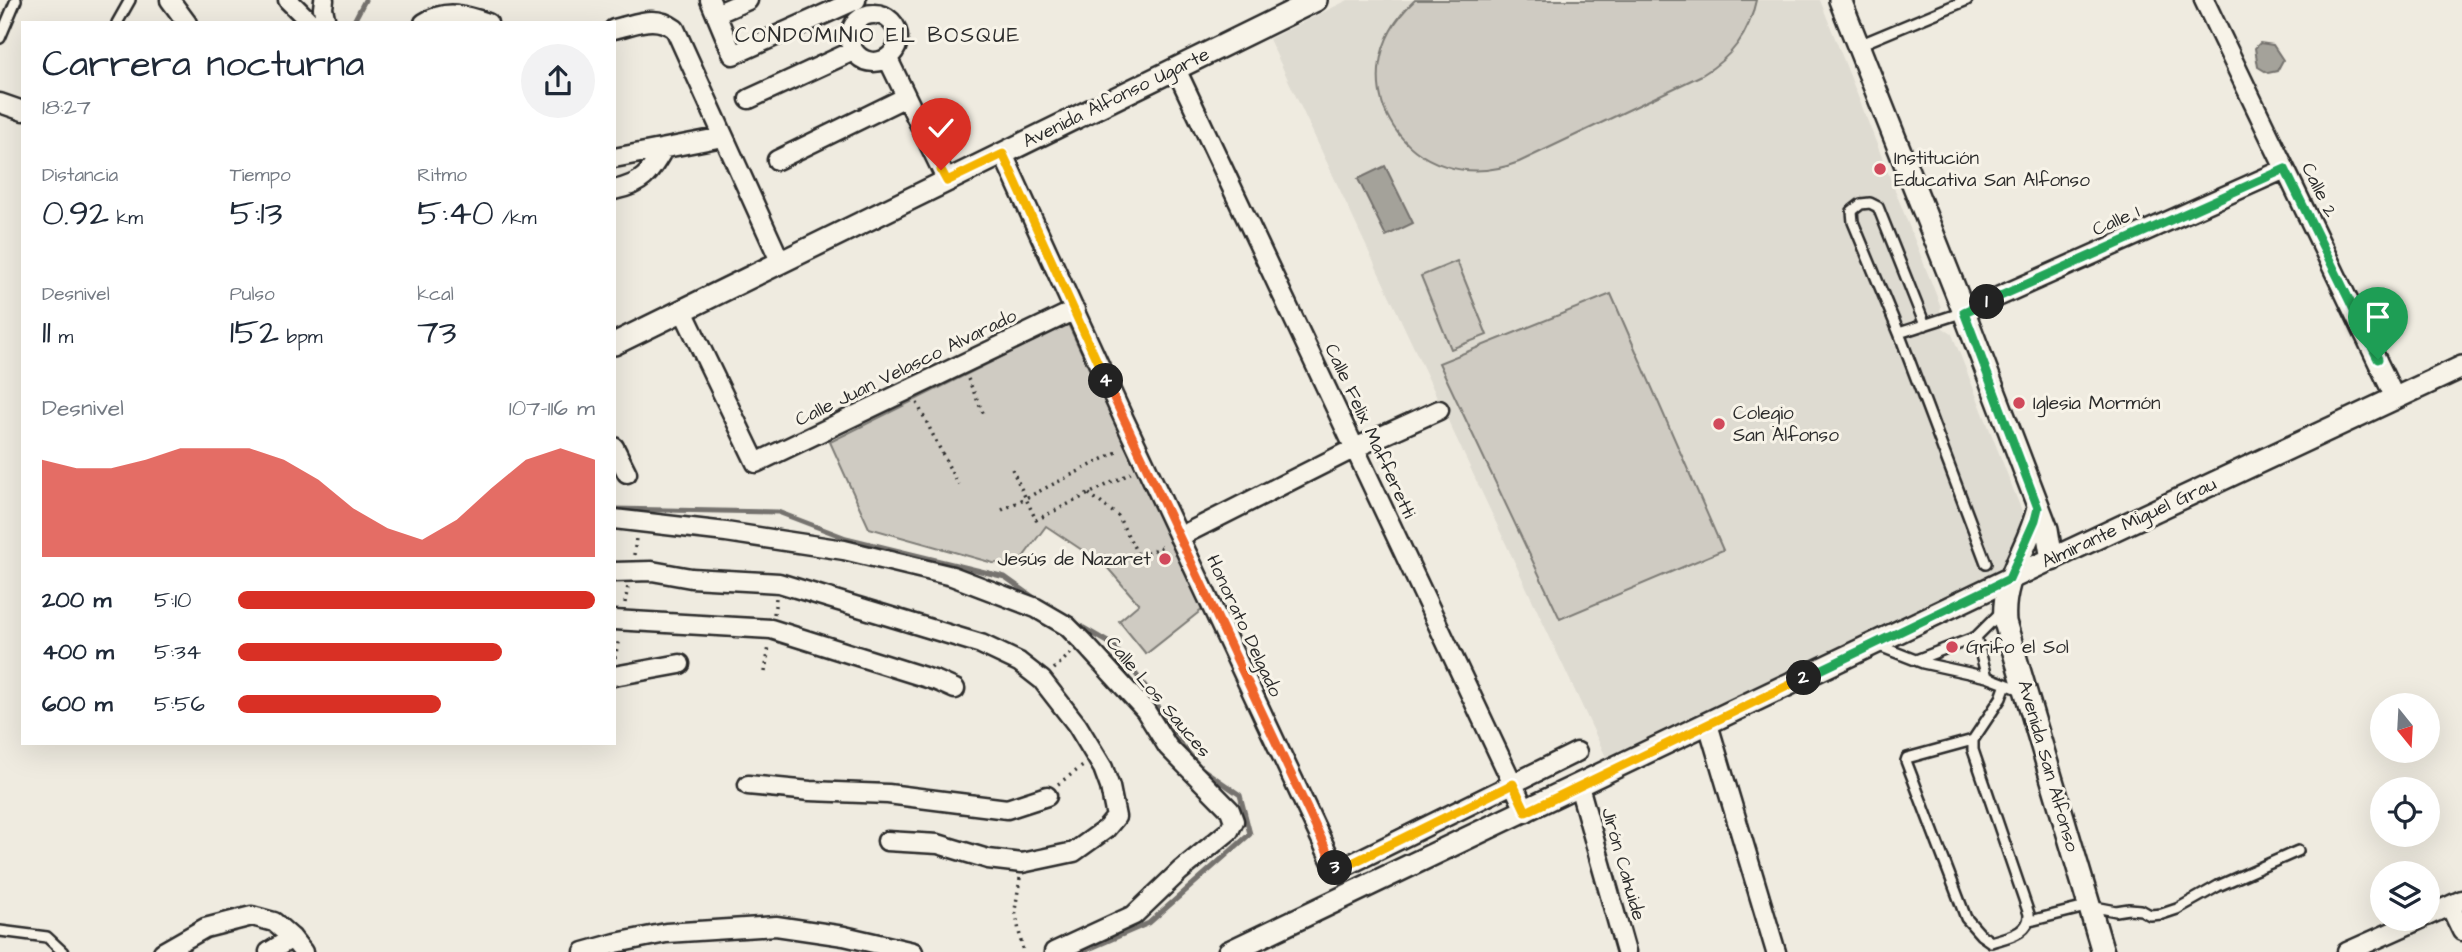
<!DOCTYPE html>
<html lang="es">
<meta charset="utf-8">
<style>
:root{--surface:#fff;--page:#f2f2f3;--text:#1f2937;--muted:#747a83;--accent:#d93025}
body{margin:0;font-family:"Architects Daughter",sans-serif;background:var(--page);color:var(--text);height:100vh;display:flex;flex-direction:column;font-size:26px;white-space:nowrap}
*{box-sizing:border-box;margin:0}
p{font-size:23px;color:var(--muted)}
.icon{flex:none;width:38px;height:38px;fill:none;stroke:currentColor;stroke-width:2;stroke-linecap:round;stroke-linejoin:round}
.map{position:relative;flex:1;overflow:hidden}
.details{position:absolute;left:21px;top:21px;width:595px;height:724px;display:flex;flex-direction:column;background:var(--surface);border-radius:0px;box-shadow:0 7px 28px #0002}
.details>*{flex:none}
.needle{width:46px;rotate:162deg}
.tools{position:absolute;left:2370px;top:693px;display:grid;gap:14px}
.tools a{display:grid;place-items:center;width:70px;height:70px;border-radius:50%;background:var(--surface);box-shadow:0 7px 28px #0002;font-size:35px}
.pin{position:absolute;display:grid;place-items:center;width:60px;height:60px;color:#fff;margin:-72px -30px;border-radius:50% 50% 50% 0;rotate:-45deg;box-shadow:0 0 7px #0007}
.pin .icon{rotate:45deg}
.km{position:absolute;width:35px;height:35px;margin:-18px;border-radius:50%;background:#222;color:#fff;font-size:19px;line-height:35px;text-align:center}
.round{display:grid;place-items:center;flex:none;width:74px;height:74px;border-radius:37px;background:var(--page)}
.headline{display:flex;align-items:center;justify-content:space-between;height:119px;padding:0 21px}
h1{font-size:38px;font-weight:600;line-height:52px}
.stats{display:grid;grid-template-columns:repeat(3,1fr);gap:10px;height:119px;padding:7px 21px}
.stats div{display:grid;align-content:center}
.stats b{font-size:35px;font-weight:600}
.stats small{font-size:19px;font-weight:400}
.stats p{font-size:19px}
.chart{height:196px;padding:14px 21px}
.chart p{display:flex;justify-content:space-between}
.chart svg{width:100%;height:126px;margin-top:7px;fill:var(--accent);opacity:.7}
ul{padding:0 21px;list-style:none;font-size:23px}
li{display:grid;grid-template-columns:112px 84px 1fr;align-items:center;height:52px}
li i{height:18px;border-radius:9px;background:var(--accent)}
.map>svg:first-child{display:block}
</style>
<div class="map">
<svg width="2462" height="952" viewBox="0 0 2462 952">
<rect width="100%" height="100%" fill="#efebe0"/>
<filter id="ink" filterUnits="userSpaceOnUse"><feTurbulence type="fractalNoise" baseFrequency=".0143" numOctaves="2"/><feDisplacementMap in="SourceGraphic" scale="14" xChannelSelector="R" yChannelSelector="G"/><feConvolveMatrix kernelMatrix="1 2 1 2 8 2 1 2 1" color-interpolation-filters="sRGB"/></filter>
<g filter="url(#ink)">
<path fill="#dedbd1" d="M1348 0H1820L1941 307 1939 316 1943 328 1952 334 2023 514 2010 565 1606 757 1269 39Z"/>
<path fill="#cfcbc2" stroke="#7d7b76" stroke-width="2" d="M1415 0H1756C1749 34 1732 57 1702 75L1519 162C1409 204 1329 80 1415 0Z
M1457 261 1487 335 1451 349 1421 276Z
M1611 294 1723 550 1560 619 1439 363Z
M1068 324 1203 609 1146 654 1119 621 1139 604 1106 566 1046 526 1018 564 993 563 869 528 830 442Z"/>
<path fill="#a4a29a" stroke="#74726e" stroke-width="2" d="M2260 43 2273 45 2283 60 2277 71 2268 73 2258 67 2255 48Z
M1385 166 1413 223 1386 236 1358 179Z"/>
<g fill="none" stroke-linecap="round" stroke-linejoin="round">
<path stroke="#74726e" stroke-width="5" d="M353 23 365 0
M614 509 778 512 846 538 1005 577 1040 602
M1075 623 1113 645 1153 696 1172 733 1201 768 1240 795 1250 834 1149 923 1082 952"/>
<g stroke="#2b2b2b" stroke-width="14">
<path id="service" d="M117 23 130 0
M0 38 16 0
M1859 45 1967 0
M1925 325 1878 207 1870 203 1861 204 1852 211 1853 222 1899 333 1986 563
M1899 333 1964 312
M2003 610 1976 637 1987 677 2024 691
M1877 645 1923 663 1987 677
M1916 660 1976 637
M1973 740 1907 758 1906 761 1966 918 1981 935 1991 942C2006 937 2030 934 2029 914L1973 750V740L2001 698 2006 684
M2030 921 2090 906 2116 911 2129 909 2141 910 2150 915 2162 914 2177 909 2218 886 2298 851
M0 931 47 937 63 952"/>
</g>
<g stroke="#2b2b2b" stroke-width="23">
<path id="minor" d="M170 0 187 23
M288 0 311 23
M324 0 323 8 326 23
M710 0 733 55 856 0
M2204 0 2395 398
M850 38a24 24 0 1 1 48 0a24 24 0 1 1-48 0Z
M716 14 748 0
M424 23C446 9 465 15 488 23
M614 29C637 24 655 14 675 29L781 263
M888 59 947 181
M1176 69 1526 812
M749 99 853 51
M0 103 23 111
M1003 154 1122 415 1336 871 1577 752
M614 158 723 137
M777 160 906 97
M614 190C643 184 649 174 663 150
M683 311 756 463 1075 310
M1964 312 2285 169
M614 447 627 473
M614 519 726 532 844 550 952 576 1036 608 1067 626 1083 642 1145 710 1168 747 1230 810 1234 821 1229 831 1180 871 1134 915 1054 952
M1179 537 1355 448 1439 410
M614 572 652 571 691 578 779 583 981 644 1019 662 1042 680 1077 725 1103 768 1110 787 1116 817 1106 829 1074 852 1022 863 988 859 938 844 887 841
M614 620 771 629 937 681 955 689
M614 676 680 664
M1708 724 1776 952
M748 785 810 791 888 794 1007 809 1047 796
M1579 786 1626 952
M2450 906 2462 931
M2427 916 2462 900
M163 952 205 928 252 916 274 922 292 938 303 952
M269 952 292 938
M584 952 616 943 666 933 776 926 844 936 913 952
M2347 952 2421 919"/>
</g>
<g stroke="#2b2b2b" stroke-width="26">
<path id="tertiary" d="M1840 0 1964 312 2047 529 2052 560
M614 344 1316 0
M2038 508C2029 549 2001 577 2005 622L2103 952
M1229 952 2009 579 2462 367"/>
</g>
<path stroke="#2b2b2b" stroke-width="3.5" stroke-dasharray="2 5" stroke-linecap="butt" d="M968 379 984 415
M917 403 958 485
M1012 469 1036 520 1131 473
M1089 494 1118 516 1139 557 1165 545
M1002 510 1119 451
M634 555 636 538
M625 603 628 586
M774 614 776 598
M615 658 619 638
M1054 669 1071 653
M765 672 769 646
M1058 784 1083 766
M1020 878 1015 910 1023 952"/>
<use href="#service" stroke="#f7f3e8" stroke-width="9"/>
<use href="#minor" stroke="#f7f3e8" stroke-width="18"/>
<use href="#tertiary" stroke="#f7f3e8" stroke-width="21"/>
</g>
</g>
<g fill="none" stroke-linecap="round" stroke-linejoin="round" filter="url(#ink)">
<g stroke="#fff" stroke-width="14">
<path id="split-1" d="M1987 302 2285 169 2378 359"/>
</g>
<g stroke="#fff" stroke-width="14">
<path id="split-2" d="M1804 678 2009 579 2035 520 2038 508 1964 312 1987 302"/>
</g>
<g stroke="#fff" stroke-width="14">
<path id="split-3" d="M1335 868 1336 871 1513 784 1526 812 1804 678"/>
</g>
<g stroke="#fff" stroke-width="14">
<path id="split-4" d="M1106 381 1335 868"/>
</g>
<g stroke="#fff" stroke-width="14">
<path id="split-5" d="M941 170 947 181 1003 154 1106 381"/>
</g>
<use href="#split-1" stroke="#22a559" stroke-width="9"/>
<use href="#split-2" stroke="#22a559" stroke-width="9"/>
<use href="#split-3" stroke="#f5b400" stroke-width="9"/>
<use href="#split-4" stroke="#f0652b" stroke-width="9"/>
<use href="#split-5" stroke="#f5b400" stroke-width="9"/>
</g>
<g fill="#d1495b" stroke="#f7f3e8" stroke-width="2.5">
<circle cx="1880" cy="169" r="7"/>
<circle cx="2019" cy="403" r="7"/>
<circle cx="1719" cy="424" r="7"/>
<circle cx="1165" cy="559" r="7"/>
<circle cx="1952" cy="647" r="7"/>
</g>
<g text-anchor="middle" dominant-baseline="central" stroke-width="6" stroke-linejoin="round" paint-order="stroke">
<g font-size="19" fill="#2b2b2b" stroke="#f7f3e8">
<text transform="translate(1116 98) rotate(-26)">Avenida Alfonso Ugarte</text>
<text transform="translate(2319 190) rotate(64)">Calle 2</text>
<text transform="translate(2116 221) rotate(-24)">Calle 1</text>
<text transform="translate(906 368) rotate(-26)">Calle Juan Velasco Alvarado</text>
<text transform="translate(1370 431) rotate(65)">Calle Felix Mafferetti</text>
<text transform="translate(2129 523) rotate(-25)">Almirante Miguel Grau</text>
<text transform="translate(1244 626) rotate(65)">Honorato Delgado</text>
<text transform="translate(1158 697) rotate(50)">Calle Los Sauces</text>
<text transform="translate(2048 766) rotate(74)">Avenida San Alfonso</text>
<text transform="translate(1623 864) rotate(74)">Jirón Cahuide</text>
</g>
<g font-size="19" fill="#2b2b2b" stroke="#f7f3e8" text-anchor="start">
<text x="1894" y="158">Institución<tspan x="1894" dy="22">Educativa San Alfonso</tspan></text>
<text x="2033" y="403">Iglesia Mormón</text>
<text x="1733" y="413">Colegio<tspan x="1733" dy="22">San Alfonso</tspan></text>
<text x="1151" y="559" text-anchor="end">Jesús de Nazaret</text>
<text x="1966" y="647">Grifo el Sol</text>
</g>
<g font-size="21" letter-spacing="2" fill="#2b2b2b" stroke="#f7f3e8">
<text x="878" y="35">CONDOMINIO EL BOSQUE</text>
</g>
</g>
</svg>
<div class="tools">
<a><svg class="needle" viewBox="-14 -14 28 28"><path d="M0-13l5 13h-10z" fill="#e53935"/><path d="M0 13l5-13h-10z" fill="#747a83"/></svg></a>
<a><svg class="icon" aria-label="locate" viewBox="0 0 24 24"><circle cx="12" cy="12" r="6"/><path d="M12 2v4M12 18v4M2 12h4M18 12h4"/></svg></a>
<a><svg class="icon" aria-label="layers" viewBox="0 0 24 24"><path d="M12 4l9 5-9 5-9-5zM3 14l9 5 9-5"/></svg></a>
</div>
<div class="pin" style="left:2378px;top:359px;background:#1e9e55"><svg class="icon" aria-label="arrive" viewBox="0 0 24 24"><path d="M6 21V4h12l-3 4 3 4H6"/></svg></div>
<div class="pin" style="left:941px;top:170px;background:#d93025"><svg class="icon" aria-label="check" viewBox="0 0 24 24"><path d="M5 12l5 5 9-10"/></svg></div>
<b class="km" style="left:1987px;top:302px">1</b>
<b class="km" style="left:1804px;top:678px">2</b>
<b class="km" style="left:1335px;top:868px">3</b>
<b class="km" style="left:1106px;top:381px">4</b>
<section class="details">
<div class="headline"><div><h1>Carrera nocturna</h1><p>18:27</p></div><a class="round"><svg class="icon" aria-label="share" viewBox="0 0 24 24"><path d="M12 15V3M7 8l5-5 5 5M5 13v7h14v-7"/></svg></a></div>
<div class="stats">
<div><p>Distancia</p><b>0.92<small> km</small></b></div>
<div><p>Tiempo</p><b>5:13</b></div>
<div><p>Ritmo</p><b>5:40<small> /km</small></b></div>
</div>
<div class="stats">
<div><p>Desnivel</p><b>11<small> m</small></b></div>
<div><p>Pulso</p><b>152<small> bpm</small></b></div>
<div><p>kcal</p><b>73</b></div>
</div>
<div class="chart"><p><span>Desnivel</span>107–116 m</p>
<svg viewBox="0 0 160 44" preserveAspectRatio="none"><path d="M0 44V10L10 13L20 13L30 10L40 6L50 6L60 6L70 10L80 17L90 27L100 34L110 38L120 31L130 20L140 10L150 6L160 10V44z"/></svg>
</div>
<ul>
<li><b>200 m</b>5:10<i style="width:100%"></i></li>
<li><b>400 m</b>5:34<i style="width:74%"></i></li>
<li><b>600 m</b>5:56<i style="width:57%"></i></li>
</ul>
</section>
</div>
